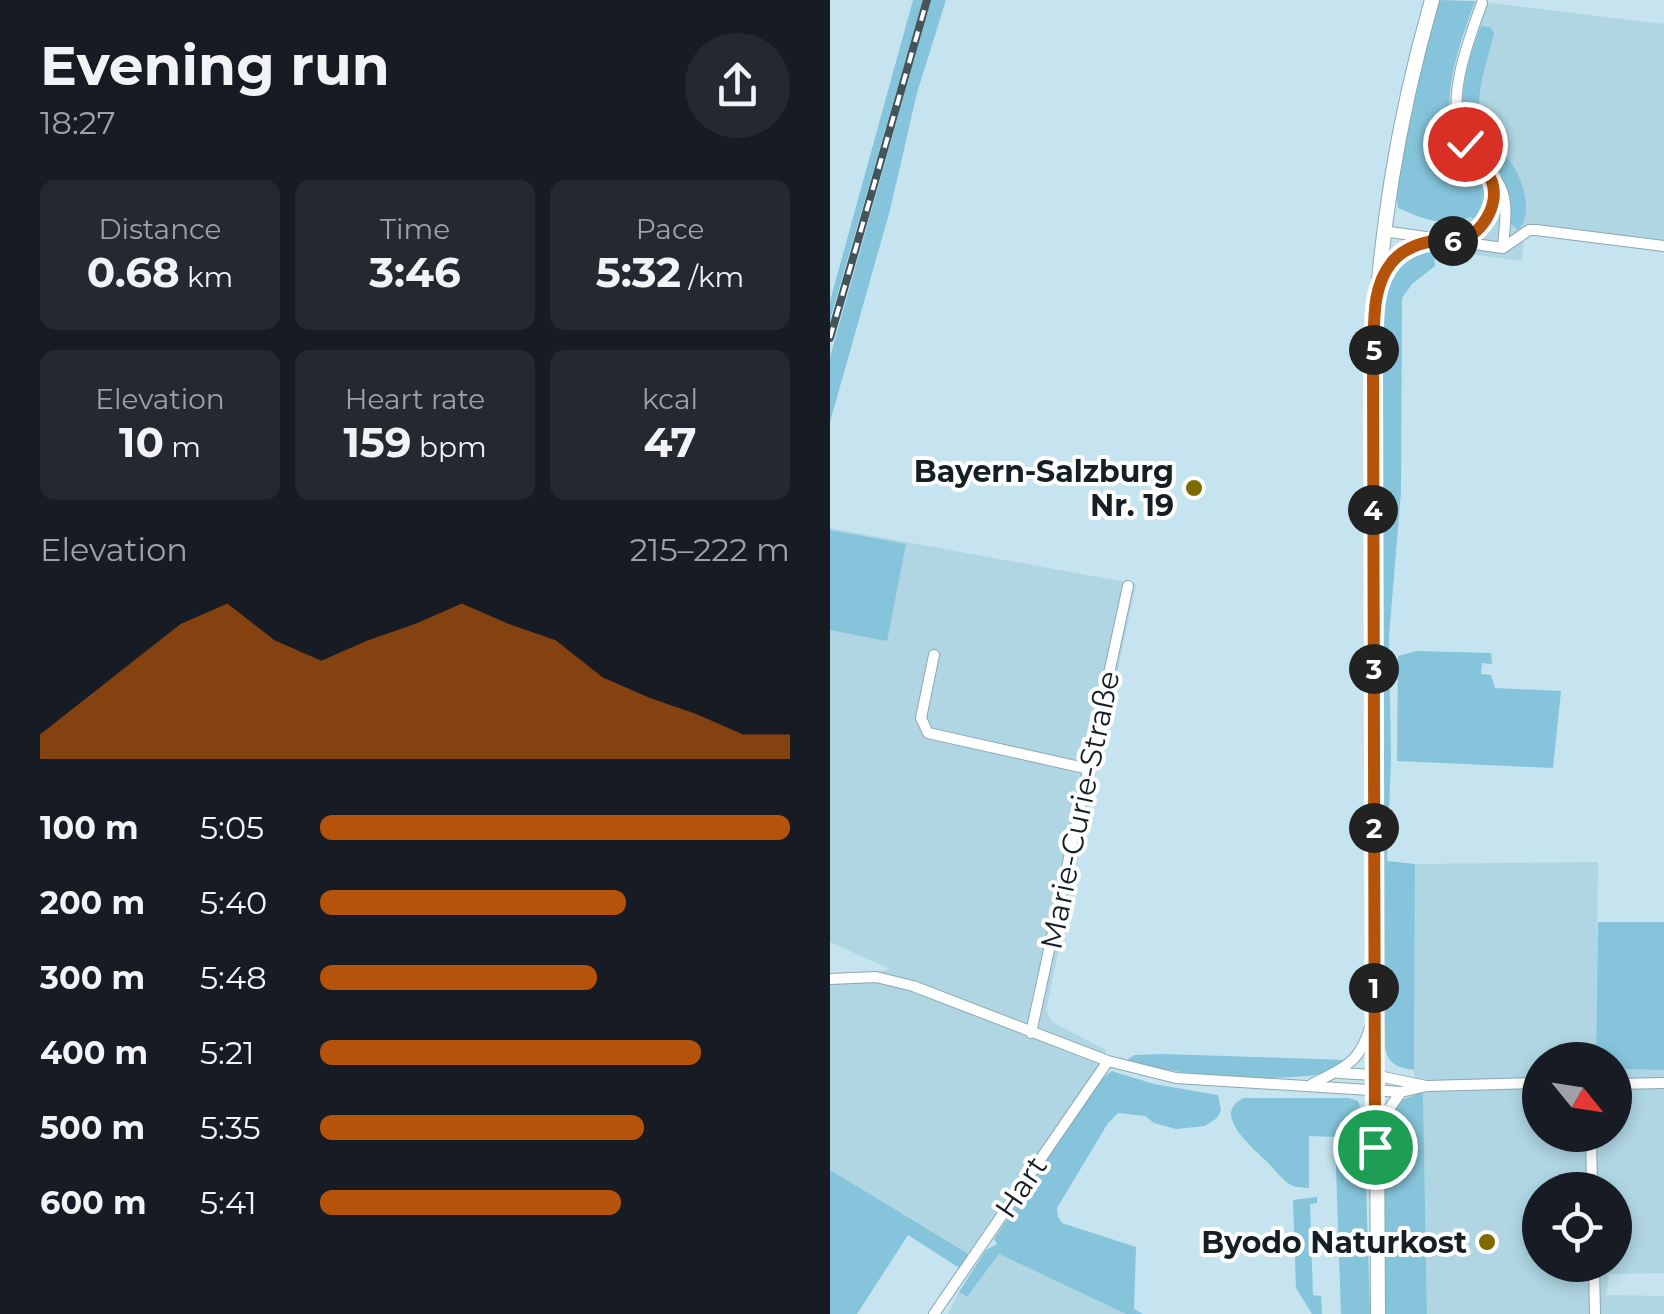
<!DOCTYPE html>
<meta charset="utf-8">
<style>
:root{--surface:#171b24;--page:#242831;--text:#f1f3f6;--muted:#9ea1a6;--accent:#b45309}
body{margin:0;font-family:Montserrat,sans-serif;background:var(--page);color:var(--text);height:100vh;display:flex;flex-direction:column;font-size:38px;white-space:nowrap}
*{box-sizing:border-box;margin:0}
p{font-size:32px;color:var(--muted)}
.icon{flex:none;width:55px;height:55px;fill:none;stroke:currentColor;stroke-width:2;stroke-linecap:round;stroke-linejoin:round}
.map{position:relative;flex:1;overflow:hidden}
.side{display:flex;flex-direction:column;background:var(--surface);width:830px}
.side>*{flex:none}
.needle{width:65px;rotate:120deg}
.controls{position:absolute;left:692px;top:1042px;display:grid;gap:20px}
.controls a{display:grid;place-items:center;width:110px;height:110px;border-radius:50%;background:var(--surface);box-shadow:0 5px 15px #0003;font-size:50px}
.pin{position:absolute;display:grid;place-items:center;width:85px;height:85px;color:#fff;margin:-42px;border:5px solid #fff;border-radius:50%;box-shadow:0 2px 10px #0007}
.km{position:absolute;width:50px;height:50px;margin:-25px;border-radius:50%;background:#222;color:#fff;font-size:28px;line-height:50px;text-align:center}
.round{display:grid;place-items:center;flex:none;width:105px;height:105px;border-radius:52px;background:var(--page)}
.headline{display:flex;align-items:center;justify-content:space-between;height:170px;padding:0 40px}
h1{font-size:55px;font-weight:700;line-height:75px}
.stats{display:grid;grid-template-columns:repeat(3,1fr);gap:15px;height:170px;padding:10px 40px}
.stats div{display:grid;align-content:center;border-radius:15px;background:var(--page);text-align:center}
.stats b{font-size:42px;font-weight:700}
.stats small{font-size:28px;font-weight:400}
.stats p{font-size:28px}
.chart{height:280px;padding:20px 40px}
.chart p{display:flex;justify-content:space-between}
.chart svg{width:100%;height:180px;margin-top:10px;fill:var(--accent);opacity:.7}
ul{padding:0 40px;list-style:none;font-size:32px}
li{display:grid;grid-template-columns:160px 120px 1fr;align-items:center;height:75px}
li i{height:25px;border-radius:12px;background:var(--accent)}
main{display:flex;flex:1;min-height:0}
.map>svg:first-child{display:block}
</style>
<main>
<section class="side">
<div class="headline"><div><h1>Evening run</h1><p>18:27</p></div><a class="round"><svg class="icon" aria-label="share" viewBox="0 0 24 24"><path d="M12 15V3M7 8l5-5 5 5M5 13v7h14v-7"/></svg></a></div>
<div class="stats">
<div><p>Distance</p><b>0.68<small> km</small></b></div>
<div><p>Time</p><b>3:46</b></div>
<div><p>Pace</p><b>5:32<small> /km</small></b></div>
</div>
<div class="stats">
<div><p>Elevation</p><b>10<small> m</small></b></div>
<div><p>Heart rate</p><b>159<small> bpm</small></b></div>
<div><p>kcal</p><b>47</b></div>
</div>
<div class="chart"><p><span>Elevation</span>215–222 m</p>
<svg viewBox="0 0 160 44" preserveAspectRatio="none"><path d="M0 44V38L10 29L20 20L30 11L40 6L50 15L60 20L70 15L80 11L90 6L100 11L110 15L120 24L130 29L140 33L150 38L160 38V44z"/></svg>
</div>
<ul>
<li><b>100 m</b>5:05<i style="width:100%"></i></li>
<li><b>200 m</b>5:40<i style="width:65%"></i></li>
<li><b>300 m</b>5:48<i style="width:59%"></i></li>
<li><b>400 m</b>5:21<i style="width:81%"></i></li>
<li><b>500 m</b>5:35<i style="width:69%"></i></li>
<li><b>600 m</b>5:41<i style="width:64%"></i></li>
</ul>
</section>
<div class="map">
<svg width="834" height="1314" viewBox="0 0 834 1314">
<rect width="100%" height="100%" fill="#c5e4f0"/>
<path fill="#b0d6e4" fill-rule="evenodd" d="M645 1 834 24V250L705 234 694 240 692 261 616 251 612 222 622 223 640 217 648 171 629 147 620 113 626 67Z
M0 528 306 584 216 1010 222 1022 276 1050 266 1071 140 1258 0 1170V982L60 969 0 942Z
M768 862 766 1060H710V1135H785V1069L834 1070V1273L779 1274 776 1295 834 1296V1314H597L593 1087 584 1086 585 864ZM710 1190H785V1265H710Z
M169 1254 296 1314H118L129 1292 137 1297Z"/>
<path fill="#85c4da" d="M83 0H93L0 320V301Z
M101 0H116L87 93 60 210 0 422V357Z
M607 0 645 1C632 38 611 92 623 131 634 164 675 185 647 220L640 217C612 229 590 217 568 208 564 182 572 155 577 130 586 86 595 43 607 0Z
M651 26 660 27 664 33C658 59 645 92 650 119 653 139 672 149 682 164 693 180 704 215 688 230L679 222C678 207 678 190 671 176 662 160 645 151 638 133 625 104 640 54 651 26Z
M595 249 604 253 605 266 582 284 572 298 571 492 559 636 561 761 557 861 585 864 584 1070C567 1068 557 1063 555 1046 549 842 546 638 550 435 551 399 548 296 564 268 572 255 582 252 595 249Z
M0 530 76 544 57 641 0 630Z
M587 651 661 653 662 664 652 663 651 674 661 675 665 688 731 691 723 768 567 761 568 656Z
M768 922H834V1070L785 1069V1060H766Z
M333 1054 517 1060C509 1065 499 1072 490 1074 443 1083 341 1076 297 1060L304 1055Z
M282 1071 324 1084 388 1095 391 1110 387 1118 375 1126 346 1129 324 1123 315 1116 288 1113 278 1123 227 1208 228 1217 232 1223 306 1247 304 1309 313 1314H296L169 1254 137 1297 129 1292 156 1250 167 1244 164 1239 265 1085Z
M593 1092 597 1314H555L554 1207 560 1118 571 1100Z
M414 1098H519L528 1101 534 1116 540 1314H511L505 1137 479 1136V1188C477 1188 466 1187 463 1186 453 1182 443 1167 434 1159 420 1145 381 1113 414 1098Z
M0 1170 140 1255 131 1269 78 1235 27 1314H0Z
M487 1197V1203L480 1204 483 1295 491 1296 492 1314H482L466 1288 463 1200Z"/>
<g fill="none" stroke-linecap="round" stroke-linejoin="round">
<g stroke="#89a8b2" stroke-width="12">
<path id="minor" d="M652 3C638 42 616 97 632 138 640 155 654 166 666 180 681 198 674 227 673 248
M553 231 673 248 699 230H706L834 246
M627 241C652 226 672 209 660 178
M550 282C563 259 574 247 601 243
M104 655 91 718 98 733 259 769
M0 979 46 977 83 986 278 1061 346 1078 571 1092 597 1086 710 1083
M201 1033 298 586
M509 1073 544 1075 596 1086
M482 1084C520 1065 533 1060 543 1016
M785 1084 834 1083
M551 1127 554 1116 571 1092
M761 1135 762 1190
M764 1265 765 1314
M104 1314 278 1061"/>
</g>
<g stroke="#89a8b2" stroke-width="16">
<path id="secondary" d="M548 1314 543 359C550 232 567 122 602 0"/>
</g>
<use href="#minor" stroke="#fff" stroke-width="10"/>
<use href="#secondary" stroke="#fff" stroke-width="14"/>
<g stroke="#44545b" stroke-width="8">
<path id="rail" d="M0 338 97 0"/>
</g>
<use href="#rail" stroke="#fff" stroke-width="4" stroke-dasharray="11" stroke-linecap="butt"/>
</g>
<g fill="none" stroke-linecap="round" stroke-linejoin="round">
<g stroke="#fff" stroke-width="20">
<path id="route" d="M545 1147 543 359C545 326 540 289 562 262 574 248 592 242 610 240 615 240 621 242 626 241 651 237 670 205 662 182 656 167 643 157 635 144"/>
</g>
<use href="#route" stroke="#b45309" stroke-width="12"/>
</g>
<g fill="#7f6901" stroke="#fff" stroke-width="4">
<circle cx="364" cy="488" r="10"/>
<circle cx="657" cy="1242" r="10"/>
</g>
<g text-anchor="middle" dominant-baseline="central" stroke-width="8" stroke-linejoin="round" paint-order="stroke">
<g font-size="30" font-weight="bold" fill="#152024" stroke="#fff" text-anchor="end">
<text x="344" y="471">Bayern-Salzburg<tspan x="344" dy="34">Nr. 19</tspan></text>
<text x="637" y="1242">Byodo Naturkost</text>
</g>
<g font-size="30" fill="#152024" stroke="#fff">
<text transform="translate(250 810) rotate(-78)">Marie-Curie-Straße</text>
<text transform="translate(191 1187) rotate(-56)">Hart</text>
</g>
</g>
</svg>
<div class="controls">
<a><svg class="needle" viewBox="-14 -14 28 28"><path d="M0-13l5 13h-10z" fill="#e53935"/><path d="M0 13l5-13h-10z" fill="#9ea1a6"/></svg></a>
<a><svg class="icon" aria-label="locate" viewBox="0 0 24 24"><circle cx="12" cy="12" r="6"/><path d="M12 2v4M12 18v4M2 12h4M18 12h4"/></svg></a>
</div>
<div class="pin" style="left:545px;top:1147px;background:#1e9e55"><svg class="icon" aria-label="arrive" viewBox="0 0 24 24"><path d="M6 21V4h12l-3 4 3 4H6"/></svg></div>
<div class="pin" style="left:635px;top:144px;background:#d93025"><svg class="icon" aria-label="check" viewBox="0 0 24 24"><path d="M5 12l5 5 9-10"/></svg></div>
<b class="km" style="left:544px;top:988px">1</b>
<b class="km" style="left:544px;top:828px">2</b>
<b class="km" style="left:544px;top:669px">3</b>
<b class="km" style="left:543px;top:510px">4</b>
<b class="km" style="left:544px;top:350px">5</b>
<b class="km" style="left:623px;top:241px">6</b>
</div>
</main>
